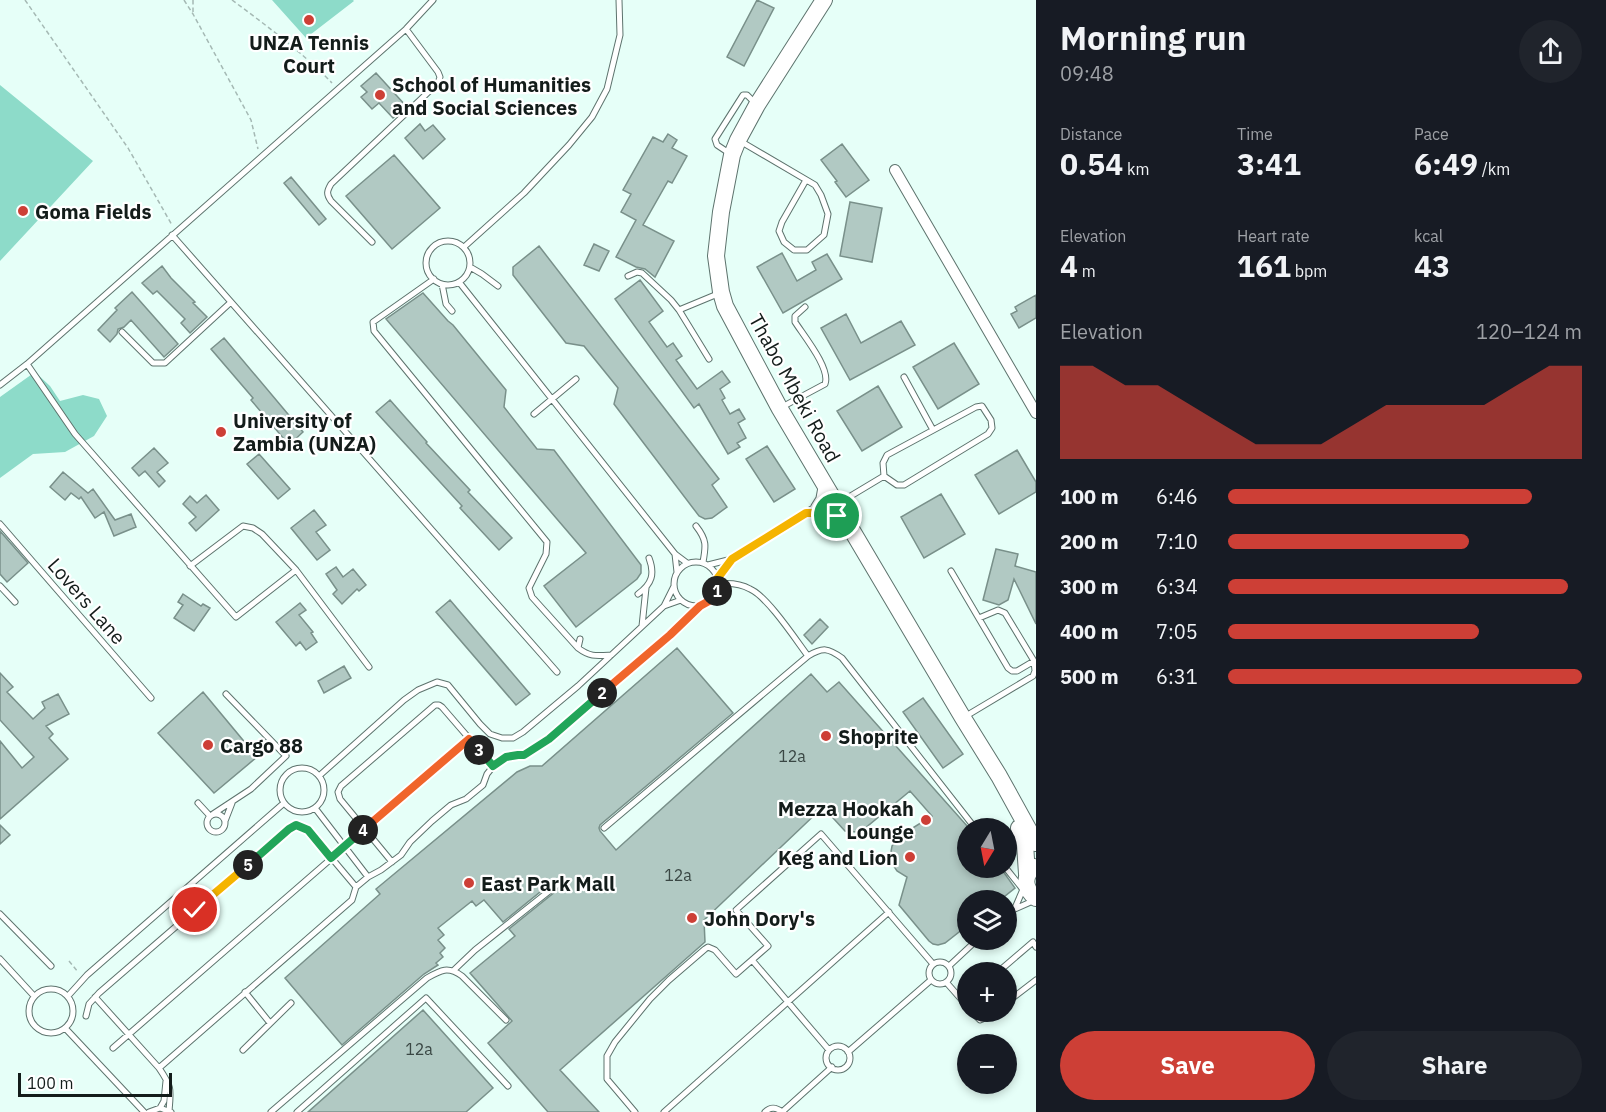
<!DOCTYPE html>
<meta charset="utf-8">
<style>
:root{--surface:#171b24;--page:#20242c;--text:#f1f3f6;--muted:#9ea1a6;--accent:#cd3f36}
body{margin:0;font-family:"IBM Plex Sans",sans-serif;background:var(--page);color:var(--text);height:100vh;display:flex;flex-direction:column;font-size:22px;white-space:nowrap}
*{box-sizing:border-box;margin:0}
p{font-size:20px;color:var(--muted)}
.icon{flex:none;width:33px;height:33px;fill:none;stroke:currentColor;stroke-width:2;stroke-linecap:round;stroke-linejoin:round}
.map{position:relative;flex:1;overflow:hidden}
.side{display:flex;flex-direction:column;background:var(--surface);width:570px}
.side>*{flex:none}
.needle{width:39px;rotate:190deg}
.tools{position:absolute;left:957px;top:818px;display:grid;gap:12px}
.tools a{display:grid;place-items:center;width:60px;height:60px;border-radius:50%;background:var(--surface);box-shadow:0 3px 9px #0003;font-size:30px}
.scale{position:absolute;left:18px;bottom:15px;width:154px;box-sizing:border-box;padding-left:6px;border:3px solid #131c1a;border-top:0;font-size:16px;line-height:21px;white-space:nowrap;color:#131c1a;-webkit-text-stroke:4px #fff;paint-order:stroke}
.pin{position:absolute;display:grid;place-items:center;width:51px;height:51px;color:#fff;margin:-26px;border:3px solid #fff;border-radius:50%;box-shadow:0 2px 6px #0007}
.km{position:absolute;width:30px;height:30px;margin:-15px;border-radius:50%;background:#222;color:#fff;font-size:16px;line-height:30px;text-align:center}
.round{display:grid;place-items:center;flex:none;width:63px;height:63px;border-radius:32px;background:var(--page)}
.overview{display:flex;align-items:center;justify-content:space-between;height:102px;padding:0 24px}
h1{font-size:33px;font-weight:700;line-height:45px}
.figures{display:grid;grid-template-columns:repeat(3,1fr);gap:9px;height:102px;padding:6px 24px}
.figures div{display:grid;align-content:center}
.figures b{font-size:30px;font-weight:700}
.figures small{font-size:16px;font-weight:400}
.figures p{font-size:16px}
.chart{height:168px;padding:12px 24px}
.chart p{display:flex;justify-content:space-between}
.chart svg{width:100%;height:108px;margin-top:6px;fill:var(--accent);opacity:.7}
.primary-button{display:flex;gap:12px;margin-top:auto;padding:12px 24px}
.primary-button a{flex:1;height:69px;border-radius:36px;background:var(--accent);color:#fff;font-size:24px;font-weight:700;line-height:69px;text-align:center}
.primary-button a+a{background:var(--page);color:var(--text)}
ul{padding:0 24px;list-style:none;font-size:20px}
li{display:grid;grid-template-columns:96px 72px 1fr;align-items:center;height:45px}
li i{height:15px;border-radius:8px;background:var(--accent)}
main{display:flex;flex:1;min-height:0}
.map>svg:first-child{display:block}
</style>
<main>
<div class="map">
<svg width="1036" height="1112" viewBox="0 0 1036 1112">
<rect width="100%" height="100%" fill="#e6fff8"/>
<path fill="#8ddbc9" d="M272 0H353L354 1 306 38Z
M0 85 93 161 0 261Z
M35 372 50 386 60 401 83 395 99 399 107 416 94 436 65 452 33 454 0 478V397Z"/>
<path fill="#b1c9c3" stroke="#79908a" stroke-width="1.5" d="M757 0 774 8 744 66 727 57Z
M376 73 406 106 393 118 379 103 372 109 361 97 367 92 361 86Z
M420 124 425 131 433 125 445 139 423 159 405 138Z
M668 134 677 140 672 148 687 156 672 183 668 181 643 225 674 241 655 277 645 269 636 267 616 257 636 220 621 212 631 194 623 190 653 137 663 142Z
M842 144 869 180 846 197 835 182 837 181 821 160Z
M394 155 440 208 392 249 346 196Z
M291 177 326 219 319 225 284 183Z
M850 202 882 208 872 262 840 256Z
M594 244 609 251 599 271 584 265Z
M539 246 719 479 712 485 727 507 712 518 705 519 699 516 614 404 618 388 584 346 566 343 513 275V267Z
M782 253 797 281 816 270 812 262 827 254 842 279 783 313 757 267Z
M162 266 171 278 195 302 193 303 207 317 190 333 181 323 185 319 157 291 153 294 142 283Z
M640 280 663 311 649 322 667 347 673 343 682 356 676 360 697 389 722 371 730 382 720 389 725 398 722 400 730 414 739 409 745 419 738 423 746 438 737 443 740 447 728 454 699 404 694 408 615 299Z
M132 292 178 344 164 357 131 320 124 327 118 329 117 334 110 342 98 330 117 310 115 308Z
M423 293 448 321 453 325 506 390 504 407 537 449 554 450 641 565V573L637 579 576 627 544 586 586 553 386 319Z
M1036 295V318L1019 328 1011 314 1017 311 1015 307Z
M846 314 861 343 901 321 915 345 850 380 821 328Z
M224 338 303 432 289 445 251 400 253 398 211 349Z
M954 343 979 384 938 409 913 367Z
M878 386 902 427 862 451 837 411Z
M390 400 427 442 426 443 470 490 468 492 512 538 499 550 460 508 462 506 376 412Z
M767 446 795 489 774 502 746 459Z
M154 448 168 463 157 472 165 481 159 487 145 471 139 476 132 468Z
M1017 450 1036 482V492L999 514 975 475Z
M259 454 290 489 278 499 247 464Z
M63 472 88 493 93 489 115 520 131 514 136 527 114 536 104 512 95 518 81 497 79 499 71 493 65 500 50 487Z
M941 494 965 534 924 558 901 517Z
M206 495 219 510 196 531 189 523 196 517 183 504 190 496 197 503Z
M314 510 326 525 316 532 330 550 317 560 291 528Z
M0 531 28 563 7 582 0 574Z
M996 549 1018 554 1015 566 1036 572V624L1014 579 1008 600 999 605 983 600Z
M336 567 343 577 353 569 366 585 359 591 357 589 342 604 333 594 337 590 326 574Z
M183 594 201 606 203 604 210 608 194 631 174 618 183 605 178 602Z
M450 600 530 694 516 705 436 612Z
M300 603 306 610 299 615 313 632 311 633 317 642 306 650 300 642 296 646 276 622Z
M820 619 828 627 812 644 804 635Z
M677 648 733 713 600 825 599 828 600 831 616 850 811 674 827 692 839 682 968 827V867H1000L1015 888 1000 900H968V925L945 943 938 945 933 944 929 941 899 905 907 877 897 871 891 862 890 857 892 846 898 837 932 816 910 791 864 829 857 832 845 831 823 807 704 920 705 942 560 1070 599 1112H548L488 1043 512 1021 470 973 515 936 509 929 561 887 563 883 559 879 555 880 503 922 484 900 476 906 472 901 438 928 444 935 438 940 445 948 440 953 443 957 436 963 438 965 424 974 342 1045 285 978 380 894 376 889 517 772 530 766H542Z
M344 666 351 678 324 693 318 681Z
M0 673 13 687 7 692 33 719 45 708 42 702 58 694 69 714 46 726 53 734 49 738 68 759 0 819V741L22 768 34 757 0 720Z
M203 692 257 757 214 793 158 733Z
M923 698 963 754 943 768 903 712Z
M0 825 10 835 0 844Z
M423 1010 493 1088 466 1112H308Z"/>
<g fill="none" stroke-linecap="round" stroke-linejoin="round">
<g stroke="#5d736d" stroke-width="7">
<path id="lane" d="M740 141 815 185 821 195 828 214 824 235 807 250H794L784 242 779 231 782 222 806 180
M729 153 717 145 715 139 743 95H747L756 104
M172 235 557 672
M426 263a22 22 0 1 1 44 0a22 22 0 1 1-44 0Z
M372 242 331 201C326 194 327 191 331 184L438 83 440 77 438 72 406 29
M464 247 524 193 569 145 592 117 607 89 620 35 619 0
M470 267 482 274 498 286
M628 276 637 272 642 273 671 300 679 310 720 293
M434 279 373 322 374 331 547 542 546 554 529 588 532 597 578 648
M459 282 675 554 687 563
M442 284 446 304 452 311
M679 310 709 359
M122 332 153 363H165L231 302
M27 364 75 434 236 617 296 570
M904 377 933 430
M0 385 27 364 406 29 433 0
M982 406 991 420 992 428 988 434 904 485H897L884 476 883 463 887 455 976 407Z
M782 407 825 384C831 369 804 336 795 322V316L805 307
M534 414 576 379
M839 503 884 476
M814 506 819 498 821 487
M807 512 826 513 839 517
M0 524 151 698
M696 526C707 540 706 546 703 562
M675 554 677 572
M674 584a22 22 0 1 1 44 0a22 22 0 1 1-44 0Z
M708 565 732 559 829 498
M190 566 243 526 253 528 262 534 296 570 369 667
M951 571 1008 668 1012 671H1017L1034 661
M717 579 732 559
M0 586 15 602
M638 594C652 584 655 574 649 558
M664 606 681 600
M642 626 646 588
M580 639 578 648C590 657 596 656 611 655
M808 656C823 647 828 648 842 658L975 828
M966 716 1033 676 1035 671 1034 661 1005 613 998 610 979 618
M280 790a22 22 0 1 1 44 0a22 22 0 1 1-44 0Z
M319 776 404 700 418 690 437 682 448 685 480 724 490 734 502 738H513L523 732 578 686 664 606 674 586
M198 803 210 816
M315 808 368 877
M207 823a9 9 0 1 1 18 0a9 9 0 1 1-18 0Z
M213 814 251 789 286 756 226 694
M225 821 232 803
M604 828 808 656C796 640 767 596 750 589 741 584 728 583 718 584
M392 862 340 799 338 792 341 786 435 705H439L442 707 493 766
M1005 867 1021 887
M1015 908 1024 887
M1006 913 1035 900
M0 914 51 966
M0 959 34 996
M752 960 829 1050
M929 973a11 11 0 1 1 22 0a11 11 0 1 1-22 0Z
M949 966 978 939
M454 970 475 950 558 884
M998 972 1033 942 1036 947
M946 982 968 1007
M29 1011a22 22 0 1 1 44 0a22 22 0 1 1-44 0Z
M245 992 270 1023
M68 996 87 975 284 803
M95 997 159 1068
M1006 1003 1036 980
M971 1011 980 1020 990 1016 997 1011
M86 1016 89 1004 99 993 289 829 296 825 308 830 356 887
M65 1028 144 1112
M826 1058a12 12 0 1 1 24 0a12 12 0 1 1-24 0Z
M113 1048 469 739
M243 1050 291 1003
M848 1052 931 980
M160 1108 164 1101 166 1081
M169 1111C171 1089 172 1087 159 1068L352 900 356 887 368 877 381 870 401 855 410 842 432 821 451 805 466 799 483 785 487 774 495 764 512 755H524L549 739 670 635 700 606
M149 1112 160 1108 171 1112
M271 1112 427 978C441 970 448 966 462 976L506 1020
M297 1112 426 998 508 1086
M635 1112 607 1079V1056L615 1042 650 999 669 980 705 949 708 947 715 950 736 974 768 946 736 910 821 834 933 964
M664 1112 889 912
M765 1112C770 1107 776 1107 782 1112
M782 1112 832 1067"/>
</g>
<g stroke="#5d736d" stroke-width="12">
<path id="street" d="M895 170 1036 413"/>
</g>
<g stroke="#5d736d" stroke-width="18">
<path id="secondary" d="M824 0 757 105 738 140 732 155 721 212 716 256 721 292 725 306 780 409 963 718 999 776 1036 843
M1019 828 1025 844 1027 874
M1034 867C1023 876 1024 889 1036 898"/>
</g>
<path stroke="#a5b9b4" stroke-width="1.5" stroke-dasharray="4.5 3" stroke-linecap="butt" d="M25 0 128 148 172 225
M184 0 193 14 251 120 258 149
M193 0V13
M232 0C267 26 302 52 332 83
M69 961 78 972"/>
<use href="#lane" stroke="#fff" stroke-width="5"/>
<use href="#street" stroke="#fff" stroke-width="10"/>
<use href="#secondary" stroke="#fff" stroke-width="16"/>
</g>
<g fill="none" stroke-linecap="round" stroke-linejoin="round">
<g stroke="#fff" stroke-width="12">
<path id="split-1" d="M717 591V579L732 559 806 513H826L837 516"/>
</g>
<g stroke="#fff" stroke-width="12">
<path id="split-2" d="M602 693 670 635 700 606 709 601 717 591"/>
</g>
<g stroke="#fff" stroke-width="12">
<path id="split-3" d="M479 750 493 766 506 757 518 755H524L549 739 602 693"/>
</g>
<g stroke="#fff" stroke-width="12">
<path id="split-4" d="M363 830 469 739 479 750"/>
</g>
<g stroke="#fff" stroke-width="12">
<path id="split-5" d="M248 865 289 829 296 825 308 830 331 858 363 830"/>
</g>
<g stroke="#fff" stroke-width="12">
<path id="split-6" d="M195 910 248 865"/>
</g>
<use href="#split-1" stroke="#f5b400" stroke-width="8"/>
<use href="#split-2" stroke="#f0652b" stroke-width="8"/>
<use href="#split-3" stroke="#22a559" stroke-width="8"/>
<use href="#split-4" stroke="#f0652b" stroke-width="8"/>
<use href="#split-5" stroke="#22a559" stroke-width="8"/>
<use href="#split-6" stroke="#f5b400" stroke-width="8"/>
</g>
<g fill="#cd3f36" stroke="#fff" stroke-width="2">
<circle cx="309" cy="20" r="6"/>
<circle cx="380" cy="95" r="6"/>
<circle cx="23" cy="211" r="6"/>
<circle cx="221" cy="432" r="6"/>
<circle cx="826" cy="736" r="6"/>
<circle cx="208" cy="745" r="6"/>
<circle cx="926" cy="820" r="6"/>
<circle cx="910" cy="857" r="6"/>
<circle cx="469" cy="883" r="6"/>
<circle cx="692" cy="918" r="6"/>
</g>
<g text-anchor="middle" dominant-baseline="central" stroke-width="4.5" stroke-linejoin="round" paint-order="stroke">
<g font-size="16" fill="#3a4744">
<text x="792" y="756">12a</text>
<text x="678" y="875">12a</text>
<text x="419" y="1049">12a</text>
</g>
<g font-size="20" font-weight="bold" fill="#131c1a" stroke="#fff" text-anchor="start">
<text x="309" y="42" text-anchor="middle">UNZA Tennis<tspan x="309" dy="23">Court</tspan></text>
<text x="392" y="84">School of Humanities<tspan x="392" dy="23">and Social Sciences</tspan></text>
<text x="35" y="211">Goma Fields</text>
<text x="233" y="420">University of<tspan x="233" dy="23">Zambia (UNZA)</tspan></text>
<text x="838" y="736">Shoprite</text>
<text x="220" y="745">Cargo 88</text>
<text x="914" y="808" text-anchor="end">Mezza Hookah<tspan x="914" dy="23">Lounge</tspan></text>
<text x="898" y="857" text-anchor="end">Keg and Lion</text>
<text x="481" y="883">East Park Mall</text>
<text x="704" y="918">John Dory's</text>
</g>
<g font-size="20" fill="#131c1a" stroke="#fff">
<text transform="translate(795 388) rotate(61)">Thabo Mbeki Road</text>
<text transform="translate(87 601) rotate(49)">Lovers Lane</text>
</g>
</g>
</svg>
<div class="tools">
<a><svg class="needle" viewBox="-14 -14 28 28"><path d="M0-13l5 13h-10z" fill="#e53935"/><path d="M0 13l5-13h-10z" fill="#9ea1a6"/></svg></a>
<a><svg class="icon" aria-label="layers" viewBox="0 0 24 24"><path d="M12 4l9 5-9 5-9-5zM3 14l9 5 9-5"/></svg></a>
<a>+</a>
<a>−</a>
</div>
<div class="scale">100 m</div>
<div class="pin" style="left:837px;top:516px;background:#1e9e55"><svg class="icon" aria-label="arrive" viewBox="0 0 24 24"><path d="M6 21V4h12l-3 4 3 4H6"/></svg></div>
<div class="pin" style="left:195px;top:910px;background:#d93025"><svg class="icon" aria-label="check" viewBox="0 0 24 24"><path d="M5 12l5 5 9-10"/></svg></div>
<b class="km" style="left:717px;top:591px">1</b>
<b class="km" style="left:602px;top:693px">2</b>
<b class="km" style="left:479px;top:750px">3</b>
<b class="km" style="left:363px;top:830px">4</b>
<b class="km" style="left:248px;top:865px">5</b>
</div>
<section class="side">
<div class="overview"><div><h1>Morning run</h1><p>09:48</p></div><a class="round"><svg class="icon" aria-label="share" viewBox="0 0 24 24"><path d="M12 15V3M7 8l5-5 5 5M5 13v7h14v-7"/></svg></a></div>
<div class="figures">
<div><p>Distance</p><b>0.54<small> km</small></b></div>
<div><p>Time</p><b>3:41</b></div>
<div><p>Pace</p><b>6:49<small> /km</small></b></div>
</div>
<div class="figures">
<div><p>Elevation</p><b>4<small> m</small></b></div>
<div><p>Heart rate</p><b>161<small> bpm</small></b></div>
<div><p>kcal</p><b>43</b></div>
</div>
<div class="chart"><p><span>Elevation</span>120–124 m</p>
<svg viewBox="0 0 160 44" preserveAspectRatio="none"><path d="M0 44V6L10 6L20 14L30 14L40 22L50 30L60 38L70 38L80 38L90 30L100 22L110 22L120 22L130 22L140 14L150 6L160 6V44z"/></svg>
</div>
<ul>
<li><b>100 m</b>6:46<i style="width:86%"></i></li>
<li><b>200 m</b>7:10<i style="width:68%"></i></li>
<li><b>300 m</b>6:34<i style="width:96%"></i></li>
<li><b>400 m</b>7:05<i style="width:71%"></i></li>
<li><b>500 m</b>6:31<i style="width:100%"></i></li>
</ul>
<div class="primary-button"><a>Save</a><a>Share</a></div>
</section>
</main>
